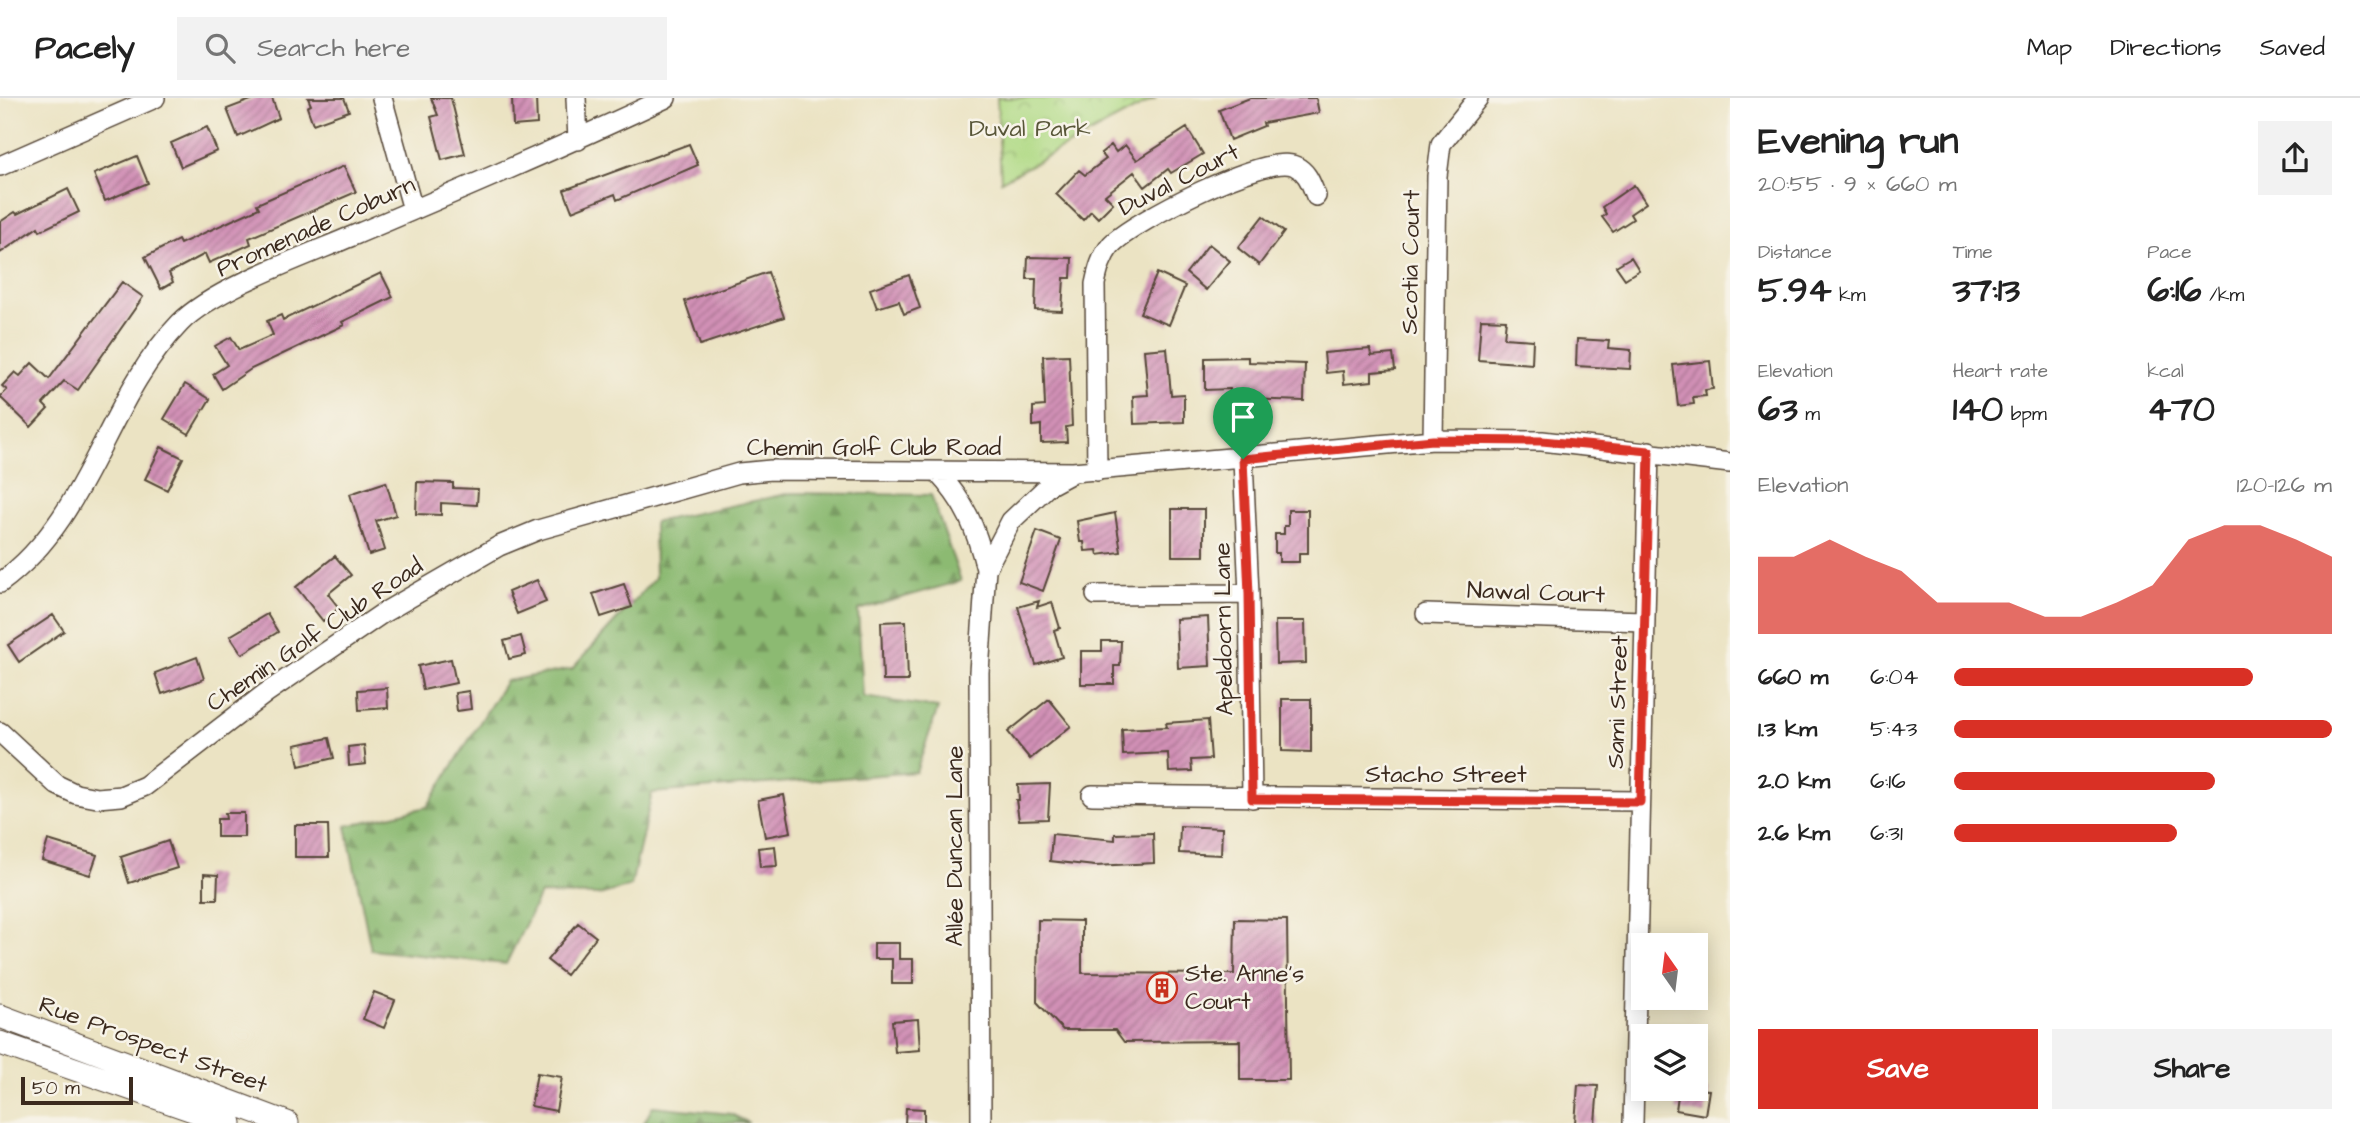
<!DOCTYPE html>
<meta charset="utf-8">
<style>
:root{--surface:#fff;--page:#f2f2f2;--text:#222;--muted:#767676;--line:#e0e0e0;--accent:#d93025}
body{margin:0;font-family:"Architects Daughter",sans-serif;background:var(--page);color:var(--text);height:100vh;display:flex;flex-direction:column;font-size:26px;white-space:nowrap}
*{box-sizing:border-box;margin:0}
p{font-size:23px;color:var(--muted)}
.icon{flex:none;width:38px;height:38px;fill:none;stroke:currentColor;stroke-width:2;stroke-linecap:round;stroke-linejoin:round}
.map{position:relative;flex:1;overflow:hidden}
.sheet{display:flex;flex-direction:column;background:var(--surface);width:630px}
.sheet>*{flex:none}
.needle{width:46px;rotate:346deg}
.buttons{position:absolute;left:1631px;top:835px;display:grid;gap:14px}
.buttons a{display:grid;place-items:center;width:77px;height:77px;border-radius:0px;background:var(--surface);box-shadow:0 4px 18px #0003;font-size:35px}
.scale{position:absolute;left:21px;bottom:18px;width:112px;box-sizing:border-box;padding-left:7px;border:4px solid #3b2a1e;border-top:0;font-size:19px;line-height:24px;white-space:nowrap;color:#3b2a1e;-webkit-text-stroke:5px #f7f3e8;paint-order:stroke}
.pin{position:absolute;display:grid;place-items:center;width:60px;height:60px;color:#fff;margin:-72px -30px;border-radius:50% 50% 50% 0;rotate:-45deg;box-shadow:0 0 7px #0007}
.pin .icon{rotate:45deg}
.round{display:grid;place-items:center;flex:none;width:74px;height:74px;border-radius:0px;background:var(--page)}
.summary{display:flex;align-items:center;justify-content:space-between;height:119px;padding:0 28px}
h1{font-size:38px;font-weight:700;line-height:52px}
.metrics{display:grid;grid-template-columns:repeat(3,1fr);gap:10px;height:119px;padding:7px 28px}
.metrics div{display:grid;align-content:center}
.metrics b{font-size:35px;font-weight:700}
.metrics small{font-size:19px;font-weight:400}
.metrics p{font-size:19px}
.chart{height:196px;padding:14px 28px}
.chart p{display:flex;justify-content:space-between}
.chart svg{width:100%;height:126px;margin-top:7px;fill:var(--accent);opacity:.7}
.button{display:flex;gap:14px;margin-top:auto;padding:14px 28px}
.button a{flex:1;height:80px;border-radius:0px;background:var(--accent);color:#fff;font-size:28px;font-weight:700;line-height:80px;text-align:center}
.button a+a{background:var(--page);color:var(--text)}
ul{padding:0 28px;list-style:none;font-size:23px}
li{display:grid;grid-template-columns:112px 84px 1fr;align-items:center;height:52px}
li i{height:18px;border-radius:9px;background:var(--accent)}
header{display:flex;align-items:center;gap:42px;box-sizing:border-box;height:98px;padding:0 35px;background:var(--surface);border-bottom:2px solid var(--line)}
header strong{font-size:33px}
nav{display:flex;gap:38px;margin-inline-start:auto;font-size:24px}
.search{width:490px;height:63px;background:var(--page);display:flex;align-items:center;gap:18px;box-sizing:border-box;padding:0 24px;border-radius:0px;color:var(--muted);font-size:26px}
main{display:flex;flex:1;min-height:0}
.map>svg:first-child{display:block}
</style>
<header>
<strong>Pacely</strong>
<div class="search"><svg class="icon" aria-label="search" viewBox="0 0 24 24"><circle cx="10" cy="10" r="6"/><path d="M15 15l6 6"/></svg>Search here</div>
<nav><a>Map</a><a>Directions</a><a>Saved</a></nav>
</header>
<main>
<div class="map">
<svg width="1730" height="1025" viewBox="0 0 1730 1025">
<defs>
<pattern id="forest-firs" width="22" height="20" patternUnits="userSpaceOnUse" patternTransform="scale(1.75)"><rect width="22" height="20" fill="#8cba72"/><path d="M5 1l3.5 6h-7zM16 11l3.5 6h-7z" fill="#74975d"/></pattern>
<pattern id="park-crowns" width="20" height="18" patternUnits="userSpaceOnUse" patternTransform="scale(1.75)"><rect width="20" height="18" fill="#b0da85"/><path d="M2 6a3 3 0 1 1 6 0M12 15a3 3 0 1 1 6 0" fill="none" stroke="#98bb72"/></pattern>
<pattern id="building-hatch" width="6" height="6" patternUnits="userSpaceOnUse" patternTransform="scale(1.75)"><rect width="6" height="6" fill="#d190b6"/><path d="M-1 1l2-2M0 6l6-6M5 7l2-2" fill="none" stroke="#ab7693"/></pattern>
</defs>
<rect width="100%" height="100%" fill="#f7f3e8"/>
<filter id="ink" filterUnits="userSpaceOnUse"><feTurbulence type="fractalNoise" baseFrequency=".0143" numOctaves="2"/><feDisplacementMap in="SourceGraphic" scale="14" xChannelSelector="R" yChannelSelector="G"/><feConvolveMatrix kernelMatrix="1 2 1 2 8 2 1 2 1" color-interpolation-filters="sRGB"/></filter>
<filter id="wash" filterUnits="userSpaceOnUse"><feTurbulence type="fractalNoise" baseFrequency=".00686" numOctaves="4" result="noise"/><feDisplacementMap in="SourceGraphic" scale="28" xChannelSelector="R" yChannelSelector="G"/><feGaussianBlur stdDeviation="1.57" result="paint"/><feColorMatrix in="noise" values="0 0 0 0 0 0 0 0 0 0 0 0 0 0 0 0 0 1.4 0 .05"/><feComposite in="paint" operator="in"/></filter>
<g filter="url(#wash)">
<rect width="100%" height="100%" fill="#ebe3c3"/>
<path fill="url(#forest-firs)" stroke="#647248" stroke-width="2" d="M791 395 931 397 961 483 858 512 863 599 938 610 916 674 652 695 631 788 599 797 540 796 506 866 371 852 346 728 427 709 506 583 572 571 655 480 654 424Z
M653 1008 731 1016 749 1025H644Z"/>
<path fill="url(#park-crowns)" stroke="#768252" stroke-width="2" d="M997 0H1156L1001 83Z"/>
<g id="blocks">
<path fill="url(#building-hatch)" d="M256 0H272L279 20 238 39 227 11Z
M308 0H344L349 13 313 26 307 9 311 7Z
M431 0H451L465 56 442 62 431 19 438 17Z
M512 0H536L537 26 513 28Z
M1250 0H1316L1319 15 1263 25 1264 28 1230 42 1219 12Z
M207 29 217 53 181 69 171 45Z
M1187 30 1203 56 1171 75 1168 71 1145 89 1134 74 1105 97 1113 105 1098 120 1091 113 1083 122 1056 96 1079 72 1085 77 1106 61 1101 55 1111 47 1116 54 1125 47 1137 62Z
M689 46 698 67 617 102 615 96 572 113 564 92Z
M137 58 148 85 105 103 94 76Z
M344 68 356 94 249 140 251 146 209 165 205 156 169 175 173 184 161 191 145 159 178 142 180 146 259 110 257 106Z
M1634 87 1646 105 1630 116 1633 121 1613 134 1602 119 1606 116 1602 109Z
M68 91 79 114 40 133 38 129 0 155V124L15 114 17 116Z
M1263 118 1284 134 1259 167 1238 150Z
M1209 146 1230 163 1206 192 1186 175Z
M1028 159 1072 160 1071 180H1064L1062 213 1035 212 1036 181H1027Z
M1631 159 1639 172 1625 181 1616 168Z
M768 174 784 219 700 247 685 203Z
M381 175 393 199 342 224 344 227 251 271 222 291 213 276 227 267 215 248 231 239 239 252 273 237 267 223 281 217 283 222Z
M1157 175 1185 188 1169 227 1140 215Z
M909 177 920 210 904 216 899 203 877 210 870 191Z
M122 184 143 199 78 292 64 283 43 306 48 311 31 329 0 299 7 292 2 288 15 274 20 278 32 265 49 281Z
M1481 221 1506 222 1504 240 1533 242 1532 266 1478 262Z
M1577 241 1609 243 1608 250 1631 252 1630 271 1576 268Z
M1167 250 1171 297 1184 296V324L1134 326 1133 298 1148 297 1144 252Z
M1370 251 1371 258 1393 256 1395 272 1372 274V283L1344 286 1343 273 1326 275 1324 255Z
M1069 257 1072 328 1066 329 1067 344 1041 345V327L1033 328V309L1045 308 1043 258Z
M1248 259V264L1305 266 1304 303 1248 301V305H1231L1230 291 1205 292V260Z
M1710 263 1713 291 1705 292 1706 298 1693 299 1694 306 1678 308 1673 267Z
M185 286 210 301 189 336 164 321Z
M161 349 183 360 167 392 145 381Z
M386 384 396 417 376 423 385 452 369 457 350 396Z
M417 384 453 385V390L478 391 477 407 441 405V417L416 416Z
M1172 411H1204V458H1172Z
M1288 412H1308V455H1299V464H1279V455H1275V436H1284V428H1288Z
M1115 415 1121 454 1098 457 1097 452 1085 453 1084 444H1080L1077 423Z
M1037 433 1061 442 1043 493 1019 484Z
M335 458 351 477 328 496 339 510 323 523 296 489Z
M537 482 546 504 517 516 508 494Z
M624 486 632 509 601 519 593 496Z
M1039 503 1037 509 1052 504 1060 530 1054 532 1062 559 1036 567 1018 509Z
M267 516 278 534 242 556 230 538Z
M53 517 64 533 19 564 8 547Z
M1208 519 1210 568 1178 570 1176 521Z
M906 523 908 583H883L881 524Z
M1275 523H1305L1306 565 1276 566Z
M521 538 526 557 509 561 504 543Z
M1102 543H1121L1120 568H1114V586H1081V553H1102Z
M197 559 204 581 162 596 155 575Z
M451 561 456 585 423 592 418 568Z
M387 590 388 610 359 612 358 592Z
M469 593 471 611 457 613 455 595Z
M1049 601 1071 628 1030 661 1008 634Z
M1282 601H1311V654L1282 653Z
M1208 622 1211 661 1191 662 1192 673 1169 674 1168 655 1123 657 1122 631 1167 629 1166 625Z
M329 640 334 660 299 668 295 647Z
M364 647 366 666 349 668 348 649Z
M1050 686 1048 721 1019 722 1016 702H1019L1018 687Z
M784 697 791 734 765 739 758 702Z
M225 715H244V739H217V721H226Z
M295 727H328L329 759H295Z
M1180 728 1222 730 1221 757 1179 755Z
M1153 735 1154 765 1095 768 1050 763 1052 736 1115 742V736Z
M48 742 97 757 90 777 42 762Z
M168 743 177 770 129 785 121 759Z
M775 748 777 768 760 769 758 750Z
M204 776 218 777 217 801H204Z
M1235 821 1287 822 1289 982H1240V943L1124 944 1115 932H1063L1037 904 1038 822 1082 823V875L1234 876Z
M578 825 596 839 566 877 547 862Z
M874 845H899V861H913V886H892V861H874Z
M374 894 395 902 384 930 363 921Z
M918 921 920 952 895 954 892 923Z
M537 975 562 979 556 1013 531 1008Z
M1578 987 1598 988 1595 1025H1575Z
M1679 990 1709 992 1705 1017 1676 1012Z
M906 1010 924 1011V1025H905Z"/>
</g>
</g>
<g filter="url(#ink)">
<use href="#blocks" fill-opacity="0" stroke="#554637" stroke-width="2"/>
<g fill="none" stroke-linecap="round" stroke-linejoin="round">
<g stroke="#554637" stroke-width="22">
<path id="minor" d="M382 0 413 112
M576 0 578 42
M0 68 155 0
M1433 342 1437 78 1441 46 1478 0
M1243 361 1249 496 1252 700
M1097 373 1095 186C1098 172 1101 159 1111 147 1132 124 1267 54 1295 68 1308 74 1311 86 1316 98
M937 374C966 405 976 430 986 471
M0 485C92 418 104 303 180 225 213 191 305 158 350 139 456 94 562 49 666 0
M1096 497 1249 496
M1426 516 1644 523
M0 634 57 687 76 696 97 700 121 698 145 688 266 595 383 515 499 448 538 432 739 375 771 372 1073 374 1433 342 1542 343 1730 365
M1092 697 1640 703
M981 1025 979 574 986 471 1011 423 1048 388 1072 375
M1633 1025 1649 353"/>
</g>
<g stroke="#554637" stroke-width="25">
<path id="major" d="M0 918 287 1025
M0 945 230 1025"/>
</g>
<use href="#minor" stroke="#fff" stroke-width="19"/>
<use href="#major" stroke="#fff" stroke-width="23"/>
</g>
</g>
<g fill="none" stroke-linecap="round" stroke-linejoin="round" filter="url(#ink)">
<g stroke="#fff" stroke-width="14">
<path id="route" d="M1433 342 1542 343 1649 353 1640 704 1252 701 1249 496 1243 361Z"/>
</g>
<use href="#route" stroke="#d93025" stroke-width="9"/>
</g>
<defs>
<g id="building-ring" transform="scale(1.575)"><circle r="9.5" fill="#f7f3e8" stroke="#c8321e" stroke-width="1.5"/><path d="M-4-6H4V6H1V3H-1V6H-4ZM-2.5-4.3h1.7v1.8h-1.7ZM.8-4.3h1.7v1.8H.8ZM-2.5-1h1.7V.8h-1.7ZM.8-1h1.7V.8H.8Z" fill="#c8321e"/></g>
</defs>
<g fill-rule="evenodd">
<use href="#building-ring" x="1162" y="890"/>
</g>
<g text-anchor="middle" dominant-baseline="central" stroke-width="5" stroke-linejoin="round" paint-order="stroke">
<g font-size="24" fill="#585638" stroke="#f7f3e8">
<text x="1030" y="31">Duval Park</text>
</g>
<g font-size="24" fill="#3b2a1e" stroke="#f7f3e8">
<text transform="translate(1179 82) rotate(-27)">Duval Court</text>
<text transform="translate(316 129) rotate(-24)">Promenade Coburn</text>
<text transform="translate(1411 164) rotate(-89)">Scotia Court</text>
<text x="874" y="350">Chemin Golf Club Road</text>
<text transform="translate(1536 495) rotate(2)">Nawal Court</text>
<text transform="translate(1224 531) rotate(-91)">Apeldoorn Lane</text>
<text transform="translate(315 537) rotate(-34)">Chemin Golf Club Road</text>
<text transform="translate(1618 604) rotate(-88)">Sami Street</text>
<text x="1446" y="677">Stacho Street</text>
<text transform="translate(955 748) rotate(-90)">Allée Duncan Lane</text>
<text transform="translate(153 947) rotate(20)">Rue Prospect Street</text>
</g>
<g font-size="24" fill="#3b2a1e" stroke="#f7f3e8" text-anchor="start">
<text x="1185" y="876">Ste. Anne's<tspan x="1185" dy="28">Court</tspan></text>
</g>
</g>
</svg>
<div class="buttons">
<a><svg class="needle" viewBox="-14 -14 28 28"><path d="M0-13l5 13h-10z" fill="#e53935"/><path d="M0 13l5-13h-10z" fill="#767676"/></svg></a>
<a><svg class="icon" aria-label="layers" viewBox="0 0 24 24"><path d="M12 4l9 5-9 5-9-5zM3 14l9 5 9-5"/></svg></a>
</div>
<div class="scale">50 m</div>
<div class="pin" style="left:1243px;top:361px;background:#1e9e55"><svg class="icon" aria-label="arrive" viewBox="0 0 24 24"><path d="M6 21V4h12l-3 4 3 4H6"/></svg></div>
</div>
<section class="sheet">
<div class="summary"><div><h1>Evening run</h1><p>20:55 · 9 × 660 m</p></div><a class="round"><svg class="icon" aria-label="share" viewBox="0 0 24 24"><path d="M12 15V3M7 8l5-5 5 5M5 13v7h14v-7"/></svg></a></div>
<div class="metrics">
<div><p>Distance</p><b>5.94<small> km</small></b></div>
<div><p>Time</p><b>37:13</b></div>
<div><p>Pace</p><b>6:16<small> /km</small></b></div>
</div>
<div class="metrics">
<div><p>Elevation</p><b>63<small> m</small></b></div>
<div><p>Heart rate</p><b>140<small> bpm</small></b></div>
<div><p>kcal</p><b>470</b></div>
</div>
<div class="chart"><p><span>Elevation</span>120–126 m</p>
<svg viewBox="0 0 160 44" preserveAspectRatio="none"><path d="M0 44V17L10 17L20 11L30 17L40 22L50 33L60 33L70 33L80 38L90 38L100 33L110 27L120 11L130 6L140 6L150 11L160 17V44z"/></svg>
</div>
<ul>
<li><b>660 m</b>6:04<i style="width:79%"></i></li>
<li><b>1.3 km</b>5:43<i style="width:100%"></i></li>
<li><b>2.0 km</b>6:16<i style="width:69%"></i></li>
<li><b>2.6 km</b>6:31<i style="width:59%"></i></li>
</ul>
<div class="button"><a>Save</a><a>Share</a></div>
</section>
</main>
